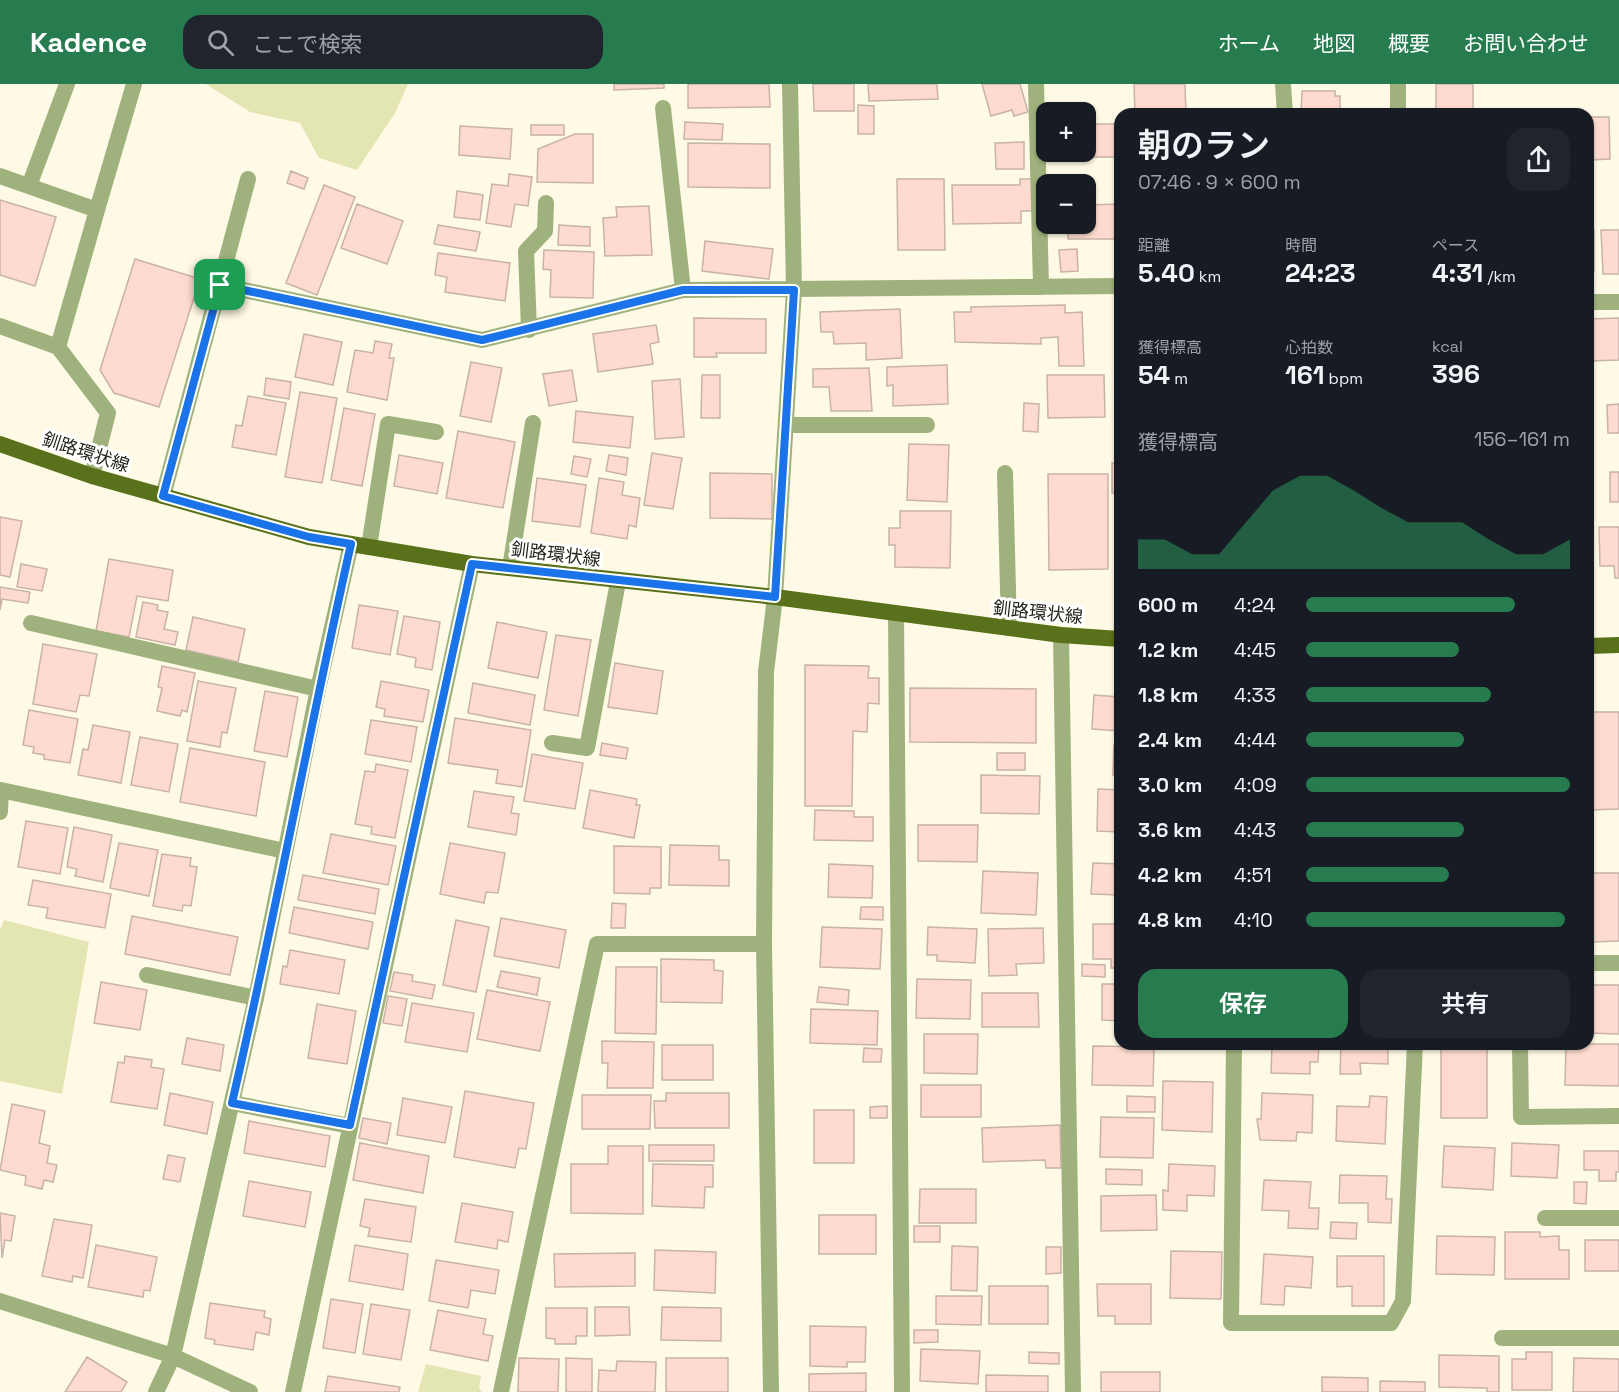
<!DOCTYPE html>
<html lang="ja">
<meta charset="utf-8">
<style>
:root{--surface:#171b24;--page:#20242c;--text:#f1f3f6;--muted:#9ea1a6;--accent:#277c4f}
body{margin:0;font-family:"Space Grotesk","Noto Sans JP",sans-serif;background:var(--page);color:var(--text);height:100vh;display:flex;flex-direction:column;font-size:22px;white-space:nowrap}
*{box-sizing:border-box;margin:0}
p{font-size:20px;color:var(--muted)}
.icon{flex:none;width:33px;height:33px;fill:none;stroke:currentColor;stroke-width:2;stroke-linecap:round;stroke-linejoin:round}
.map{position:relative;flex:1;overflow:hidden}
.drawer{position:absolute;left:1114px;top:24px;width:480px;height:942px;display:flex;flex-direction:column;background:var(--surface);border-radius:18px;box-shadow:0 2px 4px #0004}
.drawer>*{flex:none}
.buttons{position:absolute;left:1036px;top:18px;display:grid;gap:12px}
.buttons a{display:grid;place-items:center;width:60px;height:60px;border-radius:12px;background:var(--surface);box-shadow:0 2px 4px #0004;font-size:30px}
.pin{position:absolute;display:grid;place-items:center;width:51px;height:51px;color:#fff;margin:-26px;border-radius:12px;box-shadow:0 3px 9px #0006}
.round{display:grid;place-items:center;flex:none;width:63px;height:63px;border-radius:18px;background:var(--page)}
.head{display:flex;align-items:center;justify-content:space-between;height:102px;padding:0 24px}
h1{font-size:33px;font-weight:600;line-height:45px}
.stats{display:grid;grid-template-columns:repeat(3,1fr);gap:9px;height:102px;padding:6px 24px}
.stats div{display:grid;align-content:center}
.stats b{font-size:26px;font-weight:600}
.stats small{font-size:16px;font-weight:400}
.stats p{font-size:16px}
.chart{height:168px;padding:12px 24px}
.chart p{display:flex;justify-content:space-between}
.chart svg{width:100%;height:108px;margin-top:6px;fill:var(--accent);opacity:.7}
.cta{display:flex;gap:12px;margin-top:auto;padding:12px 24px}
.cta a{flex:1;height:69px;border-radius:18px;background:var(--accent);color:#fff;font-size:24px;font-weight:600;line-height:69px;text-align:center}
.cta a+a{background:var(--page);color:var(--text)}
ul{padding:0 24px;list-style:none;font-size:20px}
li{display:grid;grid-template-columns:96px 72px 1fr;align-items:center;height:45px}
li i{height:15px;border-radius:8px;background:var(--accent)}
header{display:flex;align-items:center;gap:36px;box-sizing:border-box;height:84px;padding:0 30px;background:var(--accent);color:#fff}
header strong{font-size:28px}
nav{display:flex;gap:33px;margin-inline-start:auto;font-size:21px}
.search{width:420px;height:54px;background:var(--page);display:flex;align-items:center;gap:15px;box-sizing:border-box;padding:0 21px;border-radius:18px;color:var(--muted);font-size:22px}
.map>svg:first-child{display:block}
</style>
<header>
<strong>Kadence</strong>
<div class="search"><svg class="icon" aria-label="search" viewBox="0 0 24 24"><circle cx="10" cy="10" r="6"/><path d="M15 15l6 6"/></svg>ここで検索</div>
<nav><a>ホーム</a><a>地図</a><a>概要</a><a>お問い合わせ</a></nav>
</header>
<div class="map">
<svg width="1619" height="1308" viewBox="0 0 1619 1308">
<rect width="100%" height="100%" fill="#fffae5"/>
<path fill="#e3e5b3" d="M206 0H408L395 29 357 86 319 74 300 39 250 28Z
M4 836 89 858 62 1010 0 997V846Z
M426 1280 481 1292 479 1304 482 1308H418Z"/>
<path fill="#fedbce" stroke="#c8b2aa" stroke-width="1.5" d="M614 0H664V4L614 6Z
M688 0H769L770 23 688 24Z
M813 0H854V27H814Z
M868 0H937L938 15 869 17Z
M982 0H1020L1028 28 1014 32 1012 26 991 32Z
M1134 0H1185L1186 30H1135Z
M1436 0H1473V30H1436Z
M1302 7H1335V12H1340V30H1301Z
M858 21 874 22V50H858Z
M1588 33H1609L1610 75 1590 76 1588 86Z
M685 38 723 40 722 56 684 55Z
M1086 40H1120V73H1070V68H1086Z
M531 41H564V51H531Z
M460 42 512 45 510 75 459 71Z
M575 50H593V99L537 98 538 65Z
M1024 58V85H996L995 59Z
M688 59 770 60V104L688 103Z
M291 87 308 94 304 105 287 99Z
M509 90 532 93 528 122 515 120 511 143 486 139 492 100 508 102Z
M897 95H944L945 166H898Z
M1020 95H1033L1034 127H1021V139L953 140 952 101H1020Z
M324 101 355 113 317 211 286 199Z
M457 107 483 111 480 136 454 133Z
M0 116 56 133 35 202 0 191Z
M357 120 403 137 387 180 341 164Z
M1120 120V155H1068V140H1086V121Z
M649 122 652 171 605 172 603 134 617 133 616 123Z
M438 141 480 148 476 167 434 160Z
M559 141 590 143V162L558 161Z
M1588 146H1594V188H1588Z
M1601 146H1619V190H1603Z
M705 157 773 165 769 195 702 187Z
M1077 165 1078 187 1061 188 1059 166Z
M544 166 594 168 593 214 550 213 551 186 543 185Z
M438 169 510 179 505 217 445 208 447 193 435 191Z
M135 175 200 195 159 323 114 309 100 286Z
M1065 221V229L1082 228 1084 282H1059L1058 253 1041 254V260L955 258 954 228H971V223Z
M900 225 902 274 866 276V259L834 260 833 248H821L820 228Z
M694 234 766 235V269H716L717 273H694Z
M1619 234V276L1590 277V235Z
M656 241 659 258 650 260 653 280 598 288 593 250Z
M304 250 342 258 333 301 295 293Z
M375 257 392 260 389 274H394L387 316 347 308 355 266 373 269Z
M471 278 502 284 491 338 460 332Z
M947 281 948 320 893 322V301L887 302V283Z
M869 284 872 327H831L829 303H813V285Z
M572 286 577 317 549 322 543 290Z
M702 291H720V334H701Z
M1047 291H1104L1105 333 1048 334Z
M266 294 291 298 289 315 264 311Z
M680 295 684 353 655 355 652 297Z
M300 308 337 314 322 399 285 393Z
M248 312 286 319 276 371 232 363 236 341 242 342Z
M1024 319 1039 320 1038 348 1023 347Z
M1619 320V349H1608L1607 321Z
M344 324 375 330 362 402 331 396Z
M576 327 633 333 630 364 573 358Z
M458 347 515 358 503 424 446 414Z
M909 360 949 361 947 418 907 416Z
M652 369 682 374 673 425 644 421Z
M399 371 443 379 437 410 394 402Z
M609 371 628 374 626 391 606 387Z
M574 372 591 375 587 393 571 390Z
M1112 379H1120V409H1112Z
M1610 388H1619V418H1610Z
M710 389 772 390V435L710 434Z
M1048 390H1108V485L1049 486Z
M537 394 586 401 580 443 532 437Z
M599 394 624 398 622 411 640 414 636 443 629 441 627 455 591 449Z
M900 427H951L950 484 895 483V461H889V444H900Z
M0 433 22 437 10 493 0 491Z
M1599 443H1619V494H1615L1614 482H1600Z
M109 475 173 486 168 517 137 512 129 553 96 547Z
M21 480 47 485 42 507 17 503Z
M0 503 30 508 28 519 2 515 0 526Z
M143 518 158 521 157 526 168 528 164 545 178 548 175 561 136 553Z
M359 521 398 527 390 571 352 564Z
M404 532 440 538 432 586 415 583 416 574 397 570Z
M193 533 245 545 238 578 186 566Z
M497 538 547 548 538 594 488 584Z
M556 551 591 556 578 632 544 626Z
M43 560 97 570 89 612 80 611 76 628 33 620Z
M615 579 663 587 657 630 608 623Z
M805 581 869 582 868 594H879V620L868 619 867 648 853 647 852 722H805Z
M162 582 195 589 187 628 182 626 180 632 157 627 162 604 158 603Z
M198 597 236 604 227 649 222 648 220 663 187 657Z
M381 597 429 606 423 638 384 632 385 625 376 623Z
M473 599 535 611 530 641 468 629Z
M910 604 1036 605V659L910 658Z
M265 607 298 613 287 673 254 667Z
M1094 611 1120 613V647L1092 645Z
M29 626 78 635 70 679 44 675V671L33 669 34 663 23 661Z
M1588 628H1619V725L1588 726Z
M455 634 531 646 522 703 496 699 498 686 448 679Z
M371 636 417 643 411 678 365 670Z
M93 641 130 648 121 699 78 691 83 665 88 666Z
M140 653 178 660 169 708 131 701Z
M602 659 628 664 626 675 600 671Z
M1114 661H1120V692L1113 691Z
M190 664 265 678 256 732 180 718Z
M997 669H1025V686H997Z
M532 670 583 679 575 725 524 717Z
M376 680 408 686 395 754 371 750 372 743 355 740 365 687 375 688Z
M981 691 1040 692 1039 730 981 729Z
M1098 705 1120 706V748L1097 747Z
M590 706 637 715 636 721H640L634 754 583 744Z
M474 707 514 713 511 729 519 730 516 751 468 743Z
M815 726 854 727V733H873V757L814 756Z
M26 737 68 744 60 790 18 783Z
M918 741H978L977 778 918 777Z
M74 743 112 751 103 798 75 792 77 785 67 783Z
M331 750 396 762 388 801 323 789Z
M119 759 158 766 149 812 110 804Z
M450 759 505 769 498 809 486 808 484 819 440 810Z
M670 761 719 762V776H729V802L669 801Z
M614 762 661 763V804H650V810L614 809Z
M162 770 191 774 190 782 197 783 191 822 183 821 182 827 153 822Z
M1093 779 1120 780V811L1091 810Z
M829 780 873 782 872 814 828 813Z
M983 787 1038 789 1036 831 981 829Z
M1591 789H1619V857L1592 858V821H1588Z
M303 791 379 805 375 830 298 816Z
M33 796 111 810 105 844 46 834 48 824 28 821Z
M612 819 626 820 625 844H611Z
M294 823 373 838 368 865 289 849Z
M861 823H883V836L860 835Z
M132 832 238 853 230 891 125 870Z
M501 834 566 846 559 884 494 872Z
M456 836 489 843 476 908 443 901Z
M1093 840H1120V884H1111V875H1093Z
M822 843 882 845 880 885 820 883Z
M928 843 977 845 975 879 937 877V871H927Z
M1043 844 1044 879 1016 880 1017 891 989 892 988 845Z
M290 866 345 876 339 910 280 900 283 882 287 883Z
M661 875 714 876V886L723 887 722 919 661 918Z
M1082 880 1105 881V893L1082 892Z
M616 883H657L656 950 615 949Z
M501 887 540 894 537 911 497 903Z
M394 888 413 891 412 897 435 901 432 915 390 907Z
M917 895 971 896 970 935 916 934Z
M101 898 147 906 140 946 94 939Z
M1102 900H1120V937L1102 936Z
M1588 901H1619V950L1588 949Z
M819 903 849 906 848 921 817 918Z
M487 906 550 918 540 967 477 955Z
M982 909H1038L1039 943H982Z
M388 912 407 915 402 942 383 939Z
M412 919 474 929 467 968 405 958Z
M317 920 356 927 347 980 308 974Z
M811 925 878 927 877 961 810 959Z
M924 950H978L977 990 924 989Z
M187 954 224 961 220 987 182 980Z
M602 957 654 958 653 1004H607L608 979H602Z
M1272 960H1319L1318 978H1310V990L1271 989Z
M1341 960H1388V980L1360 979 1361 990H1340Z
M1441 960H1487V1034H1441Z
M1566 960H1619V1002L1565 1001Z
M662 961H713V996H662Z
M1093 962 1154 963 1153 1002 1092 1001Z
M864 964 882 965 881 978H863Z
M125 972 152 976 151 983 164 985 157 1025 111 1018 118 978 124 979Z
M1163 997 1213 998 1212 1048 1162 1046Z
M921 1001H981V1033H921Z
M465 1007 534 1019 526 1065 519 1064 515 1084 454 1073Z
M170 1009 213 1018 207 1050 164 1041Z
M666 1009H729V1044H655L654 1017H666Z
M1262 1009 1313 1011 1312 1049 1297 1048 1296 1057 1260 1056 1257 1035H1261Z
M582 1011H651L650 1045H582Z
M1127 1012 1155 1013V1028H1127Z
M1370 1012 1387 1013 1385 1060 1336 1057 1337 1022 1369 1023Z
M403 1014 452 1023 445 1059 397 1051Z
M12 1020 45 1027 39 1059 50 1062 47 1079 57 1081 53 1098 44 1096 42 1105 25 1101 26 1092 0 1086Z
M887 1022V1034H870V1023Z
M814 1026H854V1079H814Z
M1101 1033 1154 1034 1153 1074 1100 1073Z
M363 1034 391 1039 387 1060 359 1054Z
M249 1037 330 1052 325 1083 244 1069Z
M1060 1041 1061 1084H1046L1045 1076 983 1078 982 1044Z
M360 1059 429 1072 423 1109 353 1096Z
M1512 1059 1559 1061 1557 1094 1511 1092Z
M649 1061H714V1077H649Z
M608 1062H643V1130L571 1129V1080H608Z
M1444 1062 1495 1064 1493 1106 1442 1103Z
M1584 1067H1619V1088H1616V1097H1599V1086H1584Z
M168 1071 185 1074 180 1098 163 1095Z
M653 1080 713 1081V1103H705L704 1124 652 1122Z
M1169 1080 1215 1082 1214 1112 1187 1111V1127L1163 1126V1106L1168 1107Z
M1106 1085 1142 1086V1101L1106 1100Z
M1340 1091 1387 1092 1386 1115H1392L1391 1139 1368 1138V1119H1339Z
M1264 1096 1311 1098 1309 1124H1319L1318 1145 1288 1144 1289 1127 1262 1126Z
M249 1097 311 1108 305 1143 243 1132Z
M1574 1098H1587L1586 1120 1574 1119Z
M920 1105H976V1139H919Z
M1156 1111 1157 1146 1101 1147V1112Z
M365 1115 416 1123 411 1158 368 1152 370 1144 360 1142Z
M462 1119 513 1128 508 1158 498 1156 497 1165 455 1158Z
M0 1129 15 1132 11 1157 5 1156 2 1174Z
M819 1131H876V1170H819Z
M54 1135 92 1141 83 1194 73 1192 72 1198 42 1192Z
M1331 1138 1357 1139 1356 1155 1330 1154Z
M914 1142H940V1158H914Z
M1505 1148H1540V1153L1559 1152V1166H1569V1195H1505Z
M1437 1152 1495 1153 1494 1191 1436 1190Z
M1585 1156H1619V1187H1585Z
M96 1161 157 1173 150 1207 144 1206 143 1213 88 1203Z
M355 1161 408 1170 403 1206 349 1197Z
M952 1162 978 1163 977 1207 951 1206Z
M1046 1163H1061V1189L1046 1190Z
M655 1166 716 1168 715 1209 654 1206Z
M1171 1167 1222 1168 1221 1215 1170 1214Z
M635 1169V1202L555 1203 554 1170Z
M1264 1170 1313 1173 1311 1204 1285 1202 1284 1221 1261 1220Z
M1337 1172H1384V1222H1352V1202L1337 1203Z
M436 1176 499 1186 495 1210 471 1206 468 1224 429 1217Z
M1097 1200H1151V1240H1115V1232H1098Z
M989 1202H1048V1240H989Z
M936 1212H982L981 1241 936 1240Z
M331 1215 363 1220 355 1269 323 1264Z
M210 1219 265 1227 264 1233 271 1235 269 1251 256 1248 253 1266 214 1260 215 1256 205 1254Z
M371 1220 410 1226 401 1276 363 1270Z
M595 1223H629L630 1251 595 1252Z
M662 1223 721 1224V1257L661 1256Z
M546 1224H587V1252H576V1260H555V1255L546 1254Z
M438 1226 486 1235 483 1250 493 1252 488 1277 430 1266Z
M810 1242 866 1243 865 1278H847V1283L810 1282Z
M914 1246H938V1258L914 1259Z
M921 1265 980 1267 978 1300 920 1297Z
M1029 1268 1059 1269V1280L1029 1279Z
M1526 1268H1552V1306H1512V1275H1526Z
M1439 1271 1499 1272V1308H1487V1304L1439 1303Z
M87 1273 127 1298 121 1308H65Z
M519 1274 559 1275 558 1308H518Z
M566 1274 592 1275V1308H566Z
M666 1274H728V1308H666Z
M1574 1274 1619 1275V1308H1573Z
M617 1277 656 1278 655 1308H598L599 1286 616 1287Z
M1101 1288H1160V1308H1101Z
M866 1289V1308H809V1290Z
M986 1291 1048 1292V1308H986Z
M328 1292 400 1303 399 1308H325Z
M1322 1293 1368 1294V1308H1322Z
M1380 1297 1425 1298V1308H1380Z"/>
<g fill="none" stroke-linecap="round" stroke-linejoin="round">
<path stroke="#9fb27d" stroke-width="16" d="M663 24 683 206
M0 92 97 126 58 263
M29 102 67 0
M97 126 134 0
M0 242 58 263 108 329 92 392
M529 246 526 167 545 147 546 119
M786 341H927
M1005 389 1009 544
M369 463 388 340 436 348
M510 484 533 339
M552 659 587 664 618 498
M147 891 256 914
M1545 1134H1619
M1502 1254H1619"/>
<path stroke="#9fb27d" stroke-width="16" d="M1036 0 1041 203
M1283 0 1285 30
M1398 0V30
M220 201 482 256 683 206 1120 202
M1588 218H1619
M163 412 248 95
M896 531 902 1308
M31 539 318 605
M1061 551 1073 1308
M0 728 1 706 285 767
M1588 879H1619
M1234 960 1231 1239H1391L1403 1217 1415 960
M1520 960 1521 1033 1619 1032
M232 1019 350 1042
M0 1217 173 1272 250 1308
M156 1308 173 1272 256 914 318 605 351 460
M293 1308 472 480
M501 1308 597 860H764
M771 1308 764 860 766 588 775 513 794 206 790 0"/>
<path stroke="#59711a" stroke-width="16" d="M0 360 92 392 309 453 472 480 775 513 1061 551 1120 555
M1588 562 1619 561"/>
</g>
<g fill="none" stroke-linecap="round" stroke-linejoin="round">
<g stroke="#fff" stroke-width="12">
<path id="route" d="M220 201 482 256 683 206H794L775 513 472 480 350 1041 232 1019C275 834 309 646 351 460L309 453 163 412Z"/>
</g>
<use href="#route" stroke="#1a73e8" stroke-width="8"/>
</g>
<g text-anchor="middle" dominant-baseline="central" stroke-width="6" stroke-linejoin="round" paint-order="stroke">
<g font-size="18" fill="#26241c" stroke="#fff">
<text transform="translate(86 368) rotate(18)">釧路環状線</text>
<text transform="translate(556 470) rotate(7)">釧路環状線</text>
<text transform="translate(1038 528) rotate(6)">釧路環状線</text>
</g>
</g>
</svg>
<div class="buttons">
<a>+</a>
<a>−</a>
</div>
<div class="pin" style="left:220px;top:201px;background:#1e9e55"><svg class="icon" aria-label="arrive" viewBox="0 0 24 24"><path d="M6 21V4h12l-3 4 3 4H6"/></svg></div>
<section class="drawer">
<div class="head"><div><h1>朝のラン</h1><p>07:46 · 9 × 600 m</p></div><a class="round"><svg class="icon" aria-label="share" viewBox="0 0 24 24"><path d="M12 15V3M7 8l5-5 5 5M5 13v7h14v-7"/></svg></a></div>
<div class="stats">
<div><p>距離</p><b>5.40<small> km</small></b></div>
<div><p>時間</p><b>24:23</b></div>
<div><p>ペース</p><b>4:31<small> /km</small></b></div>
</div>
<div class="stats">
<div><p>獲得標高</p><b>54<small> m</small></b></div>
<div><p>心拍数</p><b>161<small> bpm</small></b></div>
<div><p>kcal</p><b>396</b></div>
</div>
<div class="chart"><p><span>獲得標高</span>156–161 m</p>
<svg viewBox="0 0 160 44" preserveAspectRatio="none"><path d="M0 44V32L10 32L20 38L30 38L40 25L50 12L60 6L70 6L80 12L90 19L100 25L110 25L120 25L130 32L140 38L150 38L160 32V44z"/></svg>
</div>
<ul>
<li><b>600 m</b>4:24<i style="width:79%"></i></li>
<li><b>1.2 km</b>4:45<i style="width:58%"></i></li>
<li><b>1.8 km</b>4:33<i style="width:70%"></i></li>
<li><b>2.4 km</b>4:44<i style="width:60%"></i></li>
<li><b>3.0 km</b>4:09<i style="width:100%"></i></li>
<li><b>3.6 km</b>4:43<i style="width:60%"></i></li>
<li><b>4.2 km</b>4:51<i style="width:54%"></i></li>
<li><b>4.8 km</b>4:10<i style="width:98%"></i></li>
</ul>
<div class="cta"><a>保存</a><a>共有</a></div>
</section>
</div>
